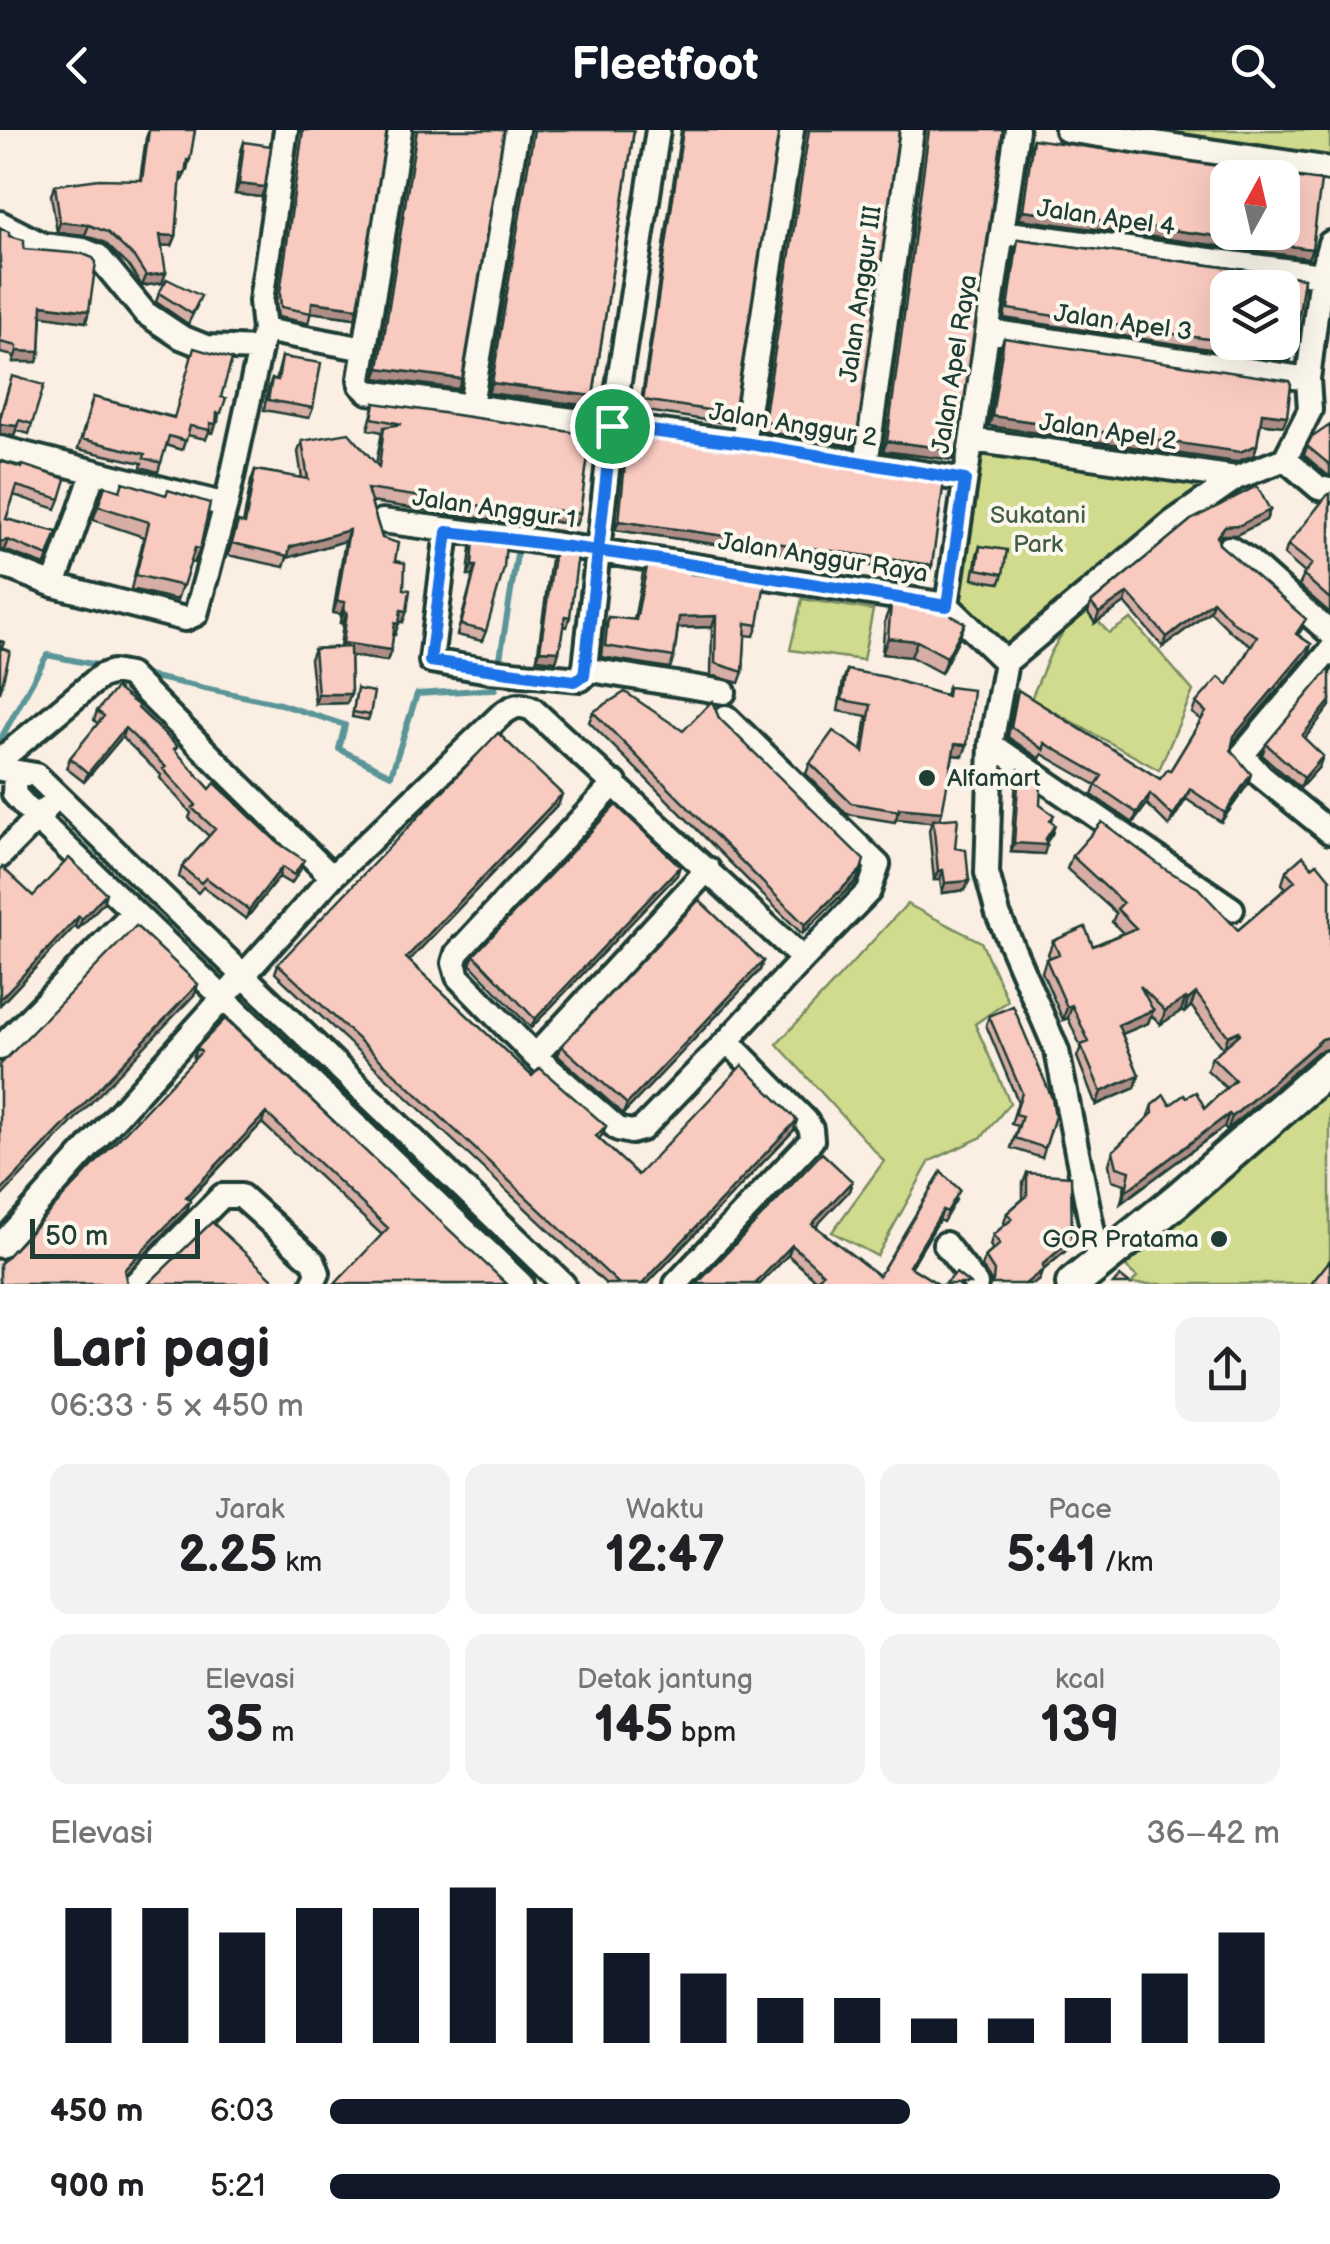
<!DOCTYPE html>
<html lang="id">
<meta charset="utf-8">
<style>
:root{--surface:#fff;--page:#f2f2f2;--text:#202124;--muted:#757577;--accent:#111827}
body{margin:0;font-family:"Balsamiq Sans",sans-serif;background:var(--page);color:var(--text);height:100vh;display:flex;flex-direction:column;font-size:38px;white-space:nowrap}
*{box-sizing:border-box;margin:0}
p{font-size:32px;color:var(--muted)}
.icon{flex:none;width:55px;height:55px;fill:none;stroke:currentColor;stroke-width:2;stroke-linecap:round;stroke-linejoin:round}
.map{position:relative;height:1154px;overflow:hidden}
.details{display:flex;flex-direction:column;background:var(--surface);flex:1}
.details>*{flex:none}
.needle{width:65px;rotate:8deg}
.fabs{position:absolute;left:1210px;top:30px;display:grid;gap:20px}
.fabs a{display:grid;place-items:center;width:90px;height:90px;border-radius:20px;background:var(--surface);box-shadow:0 10px 40px #0002;font-size:50px}
.scale{position:absolute;left:30px;bottom:25px;width:170px;box-sizing:border-box;padding-left:10px;border:5px solid #1f3d34;border-top:0;font-size:28px;line-height:35px;white-space:nowrap;color:#1f3d34;-webkit-text-stroke:8px #fbf7ec;paint-order:stroke}
.pin{position:absolute;display:grid;place-items:center;width:85px;height:85px;color:#fff;margin:-42px;border:5px solid #fff;border-radius:50%;box-shadow:0 2px 10px #0007}
.round{display:grid;place-items:center;flex:none;width:105px;height:105px;border-radius:20px;background:var(--page)}
.head{display:flex;align-items:center;justify-content:space-between;height:170px;padding:0 50px}
h1{font-size:55px;font-weight:700;line-height:75px}
.figures{display:grid;grid-template-columns:repeat(3,1fr);gap:15px;height:170px;padding:10px 50px}
.figures div{display:grid;align-content:center;border-radius:20px;background:var(--page);text-align:center}
.figures b{font-size:50px;font-weight:700}
.figures small{font-size:28px;font-weight:400}
.figures p{font-size:28px}
.chart{height:280px;padding:20px 50px}
.chart p{display:flex;justify-content:space-between}
.chart svg{width:100%;height:180px;margin-top:10px;stroke:var(--accent);stroke-width:6}
ul{padding:0 50px;list-style:none;font-size:32px}
li{display:grid;grid-template-columns:160px 120px 1fr;align-items:center;height:75px}
li i{height:25px;border-radius:12px;background:var(--accent)}
header{display:flex;justify-content:space-between;align-items:center;height:130px;padding:0 50px;background:var(--accent);color:#fff;font-size:45px;font-weight:700}
.map>svg:first-child{display:block}
</style>
<header><svg class="icon" aria-label="back" viewBox="0 0 24 24"><path d="M15 5l-7 7 7 7"/></svg>Fleetfoot<svg class="icon" aria-label="search" viewBox="0 0 24 24"><circle cx="10" cy="10" r="6"/><path d="M15 15l6 6"/></svg></header>
<div class="map">
<svg width="1330" height="1154" viewBox="0 0 1330 1154">
<rect width="100%" height="100%" fill="#fbeee3"/>
<filter id="ink" filterUnits="userSpaceOnUse"><feTurbulence type="fractalNoise" baseFrequency=".01" numOctaves="2"/><feDisplacementMap in="SourceGraphic" scale="20" xChannelSelector="R" yChannelSelector="G"/><feConvolveMatrix kernelMatrix="1 2 1 2 8 2 1 2 1" color-interpolation-filters="sRGB"/></filter>
<g filter="url(#ink)">
<path fill="#d0db8e" stroke="#788c61" stroke-width="2.5" d="M1096 0H1330V34Z
M973 310 1236 348 1006 532 947 475Z
M802 469 873 480 863 530 790 520Z
M1081 472 1109 503 1131 489 1193 561 1159 640 1031 569 1051 522Z
M907 774 981 812 1008 871 975 894 1010 973 982 1007 930 1031 877 1126 832 1102 884 1031 777 914Z
M1330 951V1154H1131L1137 1147 1119 1131Z"/>
<g fill="none" stroke-linecap="round" stroke-linejoin="round">
<path stroke="#5a9698" stroke-width="6" d="M139 544 280 574 345 595 339 619 391 645 417 564 495 559 523 388
M0 610 47 525 102 536"/>
<g stroke="#1f3d34" stroke-width="30">
<path id="street" d="M400 0 360 249 361 255 368 262 743 313 965 350
M1067 0 1330 39
M0 93 43 115 83 120 98 126 145 183 181 207 206 217 260 219
M1002 102 1321 145
M264 200 365 219
M989 201 1308 249
M471 275 517 0
M973 310 1236 348
M743 313 792 0
M0 318 226 375
M1285 329 1319 358 1330 360
M866 335 912 0
M382 391 528 410 947 475 1006 532
M447 401 431 531 489 541 581 549 584 546 612 296 658 0
M1229 418 1247 429 1330 503
M0 434 54 455 185 489 196 484 226 375 264 200 261 171 286 0
M54 455 93 344
M947 475 1017 0
M1330 521 1242 625 1261 646 1330 702
M1006 532 991 614 987 743 998 784 1057 921 1099 1133
M1006 532 1173 392 1236 348 1285 329 1310 280 1308 249 1321 145 1330 113
M584 539 724 562
M726 587 878 735 869 761 803 829
M991 614 1232 779
M0 630 101 546 113 542 129 545 332 747
M0 639 36 645 563 1154
M15 643 14 664 37 689 521 1154
M615 653 457 823 454 833 458 847 535 926 618 999 631 1002 642 999 727 911
M0 726 47 678
M0 918 133 783
M535 926 708 739
M945 1114 976 1154
M0 1116 332 747 501 585C513 576 519 573 532 579L803 829 727 911 806 991 811 999 812 1010 676 1154
M135 1154 222 1066H241L314 1132 318 1143 313 1154"/>
</g>
<g stroke="#1f3d34" stroke-width="40">
<path id="secondary" d="M1073 1154 1177 1070 1330 937"/>
</g>
<use href="#street" stroke="#fbf7ec" stroke-width="22"/>
<use href="#secondary" stroke="#fbf7ec" stroke-width="32"/>
</g>
<path fill="#d6aea5" stroke="#1f3d34" stroke-width="2.5" fill-rule="evenodd" d="M149 0H195L187 40 180 54 176 106 172 116 162 115V153L142 156 130 137 104 112 85 105 57 102 51 65 55 55 140 50 146 8Z
M300 0H387L355 188 311 182 308 193 278 187 276 173Z
M414 0H504L458 259 375 248Z
M531 0H634L593 266 590 276 488 263Z
M681 0H779L734 284 731 294 640 280Z
M806 0H899L857 306 853 316 760 301Z
M926 0H1003L957 320 953 330 883 321Z
M1033 9 1312 119 1308 128 1019 89 1029 19Z
M244 12 261 67 235 64 241 21Z
M0 98 24 119 86 192 42 185 40 222 37 232H13L14 226 0 223Z
M1018 109 1304 148 1294 222 1290 231 1004 188 1015 119ZM1228 158H1282V212H1228Z
M159 163 197 176 188 194 156 172Z
M1004 208 1287 286 1283 296 1261 293 1254 325 1236 332 989 296 1000 218Z
M282 227 313 278 309 288 264 280 268 258 272 249 276 250Z
M9 256 32 294 29 304 16 300 14 306 0 304V286Z
M93 267 173 287 221 267 218 292H216L213 303 209 302 206 309 187 305 182 320 166 315 158 342 141 337 142 333 78 319Z
M375 273 576 395 542 390 540 395 505 392 371 372 382 408 395 431 403 492H399L395 505H393L391 520 387 531 350 526 351 564 347 573 315 574 310 529 314 519 340 517 343 494 340 493 341 484 333 483 345 411 287 428 284 437 228 425 238 392 243 394 251 351 255 340 302 348 298 322 302 311 376 334 382 302 368 299Z
M1330 295V346L1326 344 1304 325 1307 316Z
M628 305 932 435 928 444 615 400 625 315Z
M0 331 60 369 56 379 14 365 6 389 57 402 45 435 4 420H0Z
M105 356 200 419 194 433 190 432 177 470 131 459 144 407 93 390Z
M1330 364V483L1299 456 1305 443 1284 425 1288 415Z
M1270 380 1266 390 1236 405H1221L1218 410 1219 414 1302 499 1298 505 1311 514 1308 524 1232 613 1231 620 1248 654 1221 692 1186 669 1169 696 1147 674 1133 693 1092 665 1096 655 1042 624 1040 629 1008 607 1014 570 1018 560 1160 649 1170 641 1201 590 1192 583 1196 573 1228 555 1251 515 1232 503 1210 481 1163 517 1125 473 1095 493 1088 483 1091 473 1191 390Z
M474 408 486 501 482 511 457 505 473 446 468 445 471 418Z
M980 416 1003 444 1000 453 973 449 977 425Z
M555 419 570 487 567 497 563 496 559 521 556 531 537 529 551 429Z
M648 432 691 444 758 495 754 506 745 505 743 542 739 553 711 545 712 497 678 498 674 527 670 538 601 527 604 498 608 487 634 490 643 443Z
M891 474 965 493 959 508 941 543 911 527 882 524 885 490Z
M847 540 945 565 948 557 963 626 953 625 939 690 955 718 965 760 942 763 940 750H934L929 700 932 692 896 689 895 692 847 684 806 644 810 633 862 620 867 586 838 581 843 551Z
M357 559 370 585 368 590 352 587Z
M138 578 177 616 175 621 210 659 301 739 291 754 279 747 246 789 203 757 198 763 179 747 182 737 209 706 189 688 191 683 160 648 161 645 122 607 84 652 66 638 70 628 98 594 94 590 97 581Z
M593 582 683 601 719 588 857 750 802 804 589 592Z
M1304 609 1319 637 1300 658 1262 625 1266 614Z
M1019 640 1040 675 1052 692V704L1046 713 1044 724 1011 722 1016 649Z
M559 673 409 831 532 946 606 996 602 1005 599 1009 638 1045 794 1000 647 1154H606L275 843 278 834Z
M1072 726 1238 800 1286 758 1282 754 1286 741 1303 726 1317 922 1227 1000 1224 997 1121 1073 1125 1054 1112 1050 1109 1034 1113 1021 1147 989 1152 975H1170L1186 967 1205 978 1226 958 1207 940 1212 927 1223 918 1191 876 1184 883 1181 881 1161 894 1151 885 1148 893 1122 904 1139 945 1135 958 1096 975 1077 927 1081 917 1068 888 1063 890 1042 842 1046 829 1050 828 1048 824 1053 811 1093 816 1123 803 1112 792 1116 783 1067 739Z
M0 740 33 766 103 773 78 799 75 796 0 875Z
M677 745 531 898 470 834 474 825Z
M763 831 760 840 623 984 557 925 561 916Z
M989 886 1055 986 1042 1028 1011 1018 1018 996 1011 994 1018 972 986 895Z
M197 918 507 1154 382 1105 262 993 189 1070 187 1080 125 1145 127 1154H0V1134L195 929 193 928Z
M941 1042 956 1070 943 1092 939 1090 911 1137 938 1154 816 1150 788 1125 760 1154H697L852 1051 849 1061 815 1096 879 1146Z
M1027 1043 1072 1109 1068 1119 1042 1141 1039 1150 990 1154 991 1151 982 1137 985 1127 993 1120 990 1115 993 1105 1005 1095 1004 1093 1007 1083 1023 1069V1053Z"/>
<path fill="#ae8d86" stroke="#1f3d34" stroke-width="2.5" d="M239 54 265 57 261 67 235 64Z
M1023 80 1312 119 1308 128 1019 89Z
M60 92 89 95 85 105 57 102Z
M160 105 176 106 172 116 156 115Z
M166 143 162 153 142 156 146 146Z
M312 172 358 178 355 188 309 182Z
M42 175 89 181 86 192 38 185Z
M17 221 40 222 37 232H13Z
M379 238 462 249 458 259 375 248Z
M492 253 593 266 590 276 488 263Z
M1262 283 1287 286 1283 296 1259 293Z
M992 286 1257 315 1254 325 1236 332 989 296Z
M210 293 216 294 213 303 209 302Z
M0 294 17 296 14 306 0 304Z
M887 311 957 320 953 330 883 321Z
M545 379 580 383 576 395 542 390 540 395 505 392 509 380Z
M1270 380 1266 390 1236 405H1221L1214 416 1217 406 1225 396Z
M619 391 932 435 928 444 615 400Z
M349 400 345 411 287 428 290 417Z
M8 410 4 420H0V412Z
M472 436H476L473 446 468 445Z
M1128 463 1125 473 1095 493 1099 483Z
M337 471 345 472 341 484 333 483Z
M1213 471 1210 481 1163 517 1167 507Z
M401 480 407 481 403 492 397 491Z
M344 482H347L343 494 340 493Z
M716 486 712 497 675 498 679 487Z
M965 493 959 508 941 543 947 527Z
M888 508 917 511 911 527 882 524Z
M343 513 391 520 387 531 339 524Z
M1311 514 1308 524 1230 616 1234 606Z
M540 520 559 521 556 531 537 529Z
M318 564H351L347 573 315 574Z
M1330 571V576L1298 617 1302 606Z
M125 598 122 607 84 652 88 643Z
M955 614 967 615 963 626 951 625Z
M1323 626 1319 637 1300 658 1304 648Z
M1251 644 1248 654 1221 692 1225 683Z
M1190 659 1186 669 1169 696 1173 686Z
M562 664 559 673 403 837 406 828Z
M1150 664 1147 674 1133 693 1137 683Z
M899 678 942 682 938 693 896 689Z
M1055 695 1052 704 1044 715H1047L1044 724 1011 722 1014 713 1045 710Z
M680 736 677 745 531 898 535 889Z
M282 737 279 747 246 789 249 780Z
M861 740 857 750 802 804 805 795Z
M943 740 940 750H934L938 741Z
M969 751 965 760 942 763 945 753Z
M106 763 103 773 78 799 82 789Z
M79 786 75 796 0 875V869Z
M763 831 760 840 623 984 627 974Z
M198 854 195 864 0 1068V1062Z
M1196 863 1191 876 1184 883 1188 870Z
M1186 868 1181 881 1161 894 1165 881Z
M1072 875 1068 888 1063 890 1067 877Z
M1153 880 1148 893 1113 908 1118 895Z
M1239 901 1234 914 1224 918 1228 906Z
M1330 907V918L1317 922 1227 1000 1232 987 1322 909Z
M1139 945 1135 958 1096 975 1101 962Z
M266 983 262 993 182 1076 186 1067Z
M1229 984 1224 997 1121 1073 1126 1061Z
M797 990 794 1000 647 1154H642Z
M852 1051 849 1061 809 1104 812 1094Z
M190 1071 187 1080 121 1149 124 1140Z
M943 1080 939 1090 906 1146 909 1136Z
M1072 1109 1068 1119 1042 1141 1039 1150 1034 1154H1025L1043 1134Z
M792 1115 788 1125 760 1154H755Z"/>
<path fill="#f9cac0" stroke="#1f3d34" stroke-width="2.5" fill-rule="evenodd" d="M149 0H195L190 30H187L185 44H181L176 106 160 105 166 143 146 146 134 127 107 102 89 95 60 92 55 55 99 49 142 50Z
M303 0H387L358 178 312 172 311 183 281 177 280 163Z
M417 0H504L462 249 379 238Z
M534 0H634L593 266 492 253Z
M683 0H779L734 284 643 270Z
M809 0H899L857 306 764 291Z
M929 0H1003L957 320 887 311Z
M1033 9 1321 51 1312 119 1023 80ZM1228 48H1282V102H1228Z
M244 12 271 16 265 57 239 54Z
M0 98 9 102V106L24 110V119L83 124 93 128 96 132 89 181 42 175 40 222 17 221V216L0 212Z
M1018 109 1304 148 1294 222 1233 212H1282V158H1228V212L1008 179Z
M167 149 201 166 192 184 159 163Z
M1004 208 1289 251 1291 255 1287 286 1262 283 1257 315 1240 322 992 286Z
M194 218 232 229 221 267 226 268 221 283H217L216 294 210 293V300L190 296 186 311 169 306 161 333 144 328 145 324 82 309 93 267 174 288Z
M282 227 321 233 313 278 268 270 272 249 278 250Z
M12 246 44 255 32 294 19 290 17 296 0 294V289Z
M375 273 591 305 580 383 545 379 544 384 509 380 367 359 382 408 398 413 395 431 405 433 404 459 410 460 407 481 401 480 399 494 395 493 391 520 343 513 347 482H344L345 472 337 471 349 400 290 417 288 426 232 413 238 392 245 394 255 340 308 349 302 311 349 303 379 337 384 297 402 294 372 288Z
M1330 295V335L1307 316 1311 308Z
M628 305 758 323V321L944 351 932 435 619 391Z
M0 331 22 338 23 335 66 349 60 369 17 356 6 389 57 402 48 426 8 410 0 412Z
M123 352 166 365 168 360 210 373 200 419 195 418 183 456 136 445 149 392 98 376 105 356 120 361Z
M1257 356 1270 380 1240 395 1225 396 1217 406 1219 414 1306 489 1296 504 1311 514 1234 606 1231 620 1251 644 1225 683 1190 659 1173 686 1150 664 1137 683 1096 655 1102 646 1044 613V620L1011 597 1018 560 1160 649 1168 639 1170 641 1206 582 1196 573 1219 547 1228 555 1257 506 1235 494 1213 471 1167 507 1128 463 1099 483 1091 473 1191 390Z
M1328 364H1330V469L1303 445 1312 434 1288 415Z
M474 408 506 412 504 438 486 501 461 495 476 436H472Z
M980 416 1007 420 1003 444 977 439Z
M555 419 578 423 570 487 565 486 559 521 540 520Z
M648 432 692 439 691 444 765 452 758 495 746 493 743 542 715 533 716 486 679 487 674 527 605 516 608 487 636 490Z
M891 474 932 478 933 476 965 493 947 527 917 511 888 508Z
M0 511 4 512 2 518 10 521 0 563Z
M350 517 351 564H318L314 519Z
M1330 538V571L1302 606 1323 626 1304 648 1266 614Z
M847 540 886 547 947 566 948 557 973 560 967 615 955 614 942 682 899 678V681L851 673 810 633 833 601 864 622 871 575 842 570Z
M116 558 139 576 138 578 177 616 174 619 210 659 215 653 277 712 304 730 294 745 282 737 249 780 206 748 201 753 182 737 215 699 192 678 196 675 163 639 166 637 125 598 88 643 70 628 104 586 97 581Z
M357 559 374 562 370 585 353 582Z
M625 562 683 601 712 571 719 588 864 730 861 740 805 795 593 582Z
M498 603 562 664 406 828 532 946 540 938 606 996 596 1006 638 1045 742 935 797 990 642 1154H619L278 834Z
M1019 640 1041 655 1040 675 1054 685 1050 691 1055 695 1045 710 1047 715 1014 713Z
M616 675 680 736 535 889 474 825Z
M958 688 955 718 966 720 969 751 945 753 943 740 938 741 933 690Z
M1102 692 1165 739 1198 758 1238 800 1295 751 1286 741 1303 726 1312 737 1317 733 1330 749V907L1322 909 1232 987 1229 984 1126 1061 1130 1041 1117 1037 1113 1021 1153 983 1152 975 1164 965 1170 975 1184 965 1186 967 1196 962 1205 978 1235 950 1212 927 1240 904 1239 901 1228 906 1196 863 1188 870 1186 868 1165 881 1140 856 1153 880 1118 895 1139 945 1101 962 1081 915 1089 912 1072 875 1067 877 1046 829 1059 824 1053 811 1085 797 1093 816 1136 798 1117 779 1123 773 1072 726Z
M69 728 106 763 82 789 79 786 0 869V740L2 737 33 766Z
M699 770 763 831 627 974 561 916Z
M136 796 198 854 0 1062V935Z
M1013 876 1052 968 1055 986 1045 1018 1015 1008 1022 986 1015 984 1022 963 989 886Z
M225 889 507 1154H335L388 1098 266 983 186 1067 190 1071 124 1140 127 1154H2L0 1152V1134L201 922 197 918Z
M822 1023 852 1051 812 1094 879 1146 941 1042 960 1060 947 1082 943 1080 909 1136 938 1154H813L823 1143 792 1115 756 1153 757 1154H697Z
M1027 1043 1071 1046 1072 1109 1043 1134V1140L1025 1154H990L993 1151 994 1141 985 1127 1000 1114 993 1105 1012 1089 1007 1083 1027 1066Z
M212 1092 273 1149 268 1154H148Z
M1330 1130V1154H1311Z
M956 1143 970 1154H944Z
M1120 1146 1130 1154H1113Z"/>
</g>
<g fill="none" stroke-linecap="round" stroke-linejoin="round" filter="url(#ink)">
<g stroke="#fff" stroke-width="20">
<path id="route" d="M612 296 584 546 574 551 430 531 447 402C615 420 781 449 947 476L965 350 744 313 612 296"/>
</g>
<use href="#route" stroke="#1a73e8" stroke-width="12"/>
</g>
<g fill="#1f3d34" stroke="#fbf7ec" stroke-width="4">
<circle cx="927" cy="648" r="10"/>
<circle cx="1219" cy="1109" r="10"/>
</g>
<g text-anchor="middle" dominant-baseline="central" stroke-width="8" stroke-linejoin="round" paint-order="stroke">
<g font-size="25" fill="#1f3d34" stroke="#fbf7ec">
<text transform="translate(1106 88) rotate(8)">Jalan Apel 4</text>
<text transform="translate(861 164) rotate(-82)">Jalan Anggur III</text>
<text transform="translate(1123 193) rotate(8)">Jalan Apel 3</text>
<text transform="translate(955 234) rotate(-81)">Jalan Apel Raya</text>
<text transform="translate(793 295) rotate(9)">Jalan Anggur 2</text>
<text transform="translate(1108 302) rotate(8)">Jalan Apel 2</text>
<text transform="translate(494 379) rotate(8)">Jalan Anggur 1</text>
<text transform="translate(823 428) rotate(9)">Jalan Anggur Raya</text>
</g>
<g font-size="25" fill="#425d46" stroke="#fbf7ec">
<text x="1038" y="385">Sukatani<tspan x="1038" dy="29">Park</tspan></text>
</g>
<g font-size="25" fill="#1f3d34" stroke="#fbf7ec" text-anchor="start">
<text x="947" y="648">Alfamart</text>
<text x="1199" y="1109" text-anchor="end">GOR Pratama</text>
</g>
</g>
</svg>
<div class="fabs">
<a><svg class="needle" viewBox="-14 -14 28 28"><path d="M0-13l5 13h-10z" fill="#e53935"/><path d="M0 13l5-13h-10z" fill="#757577"/></svg></a>
<a><svg class="icon" aria-label="layers" viewBox="0 0 24 24"><path d="M12 4l9 5-9 5-9-5zM3 14l9 5 9-5"/></svg></a>
</div>
<div class="scale">50 m</div>
<div class="pin" style="left:612px;top:296px;background:#1e9e55"><svg class="icon" aria-label="arrive" viewBox="0 0 24 24"><path d="M6 21V4h12l-3 4 3 4H6"/></svg></div>
</div>
<section class="details">
<div class="head"><div><h1>Lari pagi</h1><p>06:33 · 5 × 450 m</p></div><a class="round"><svg class="icon" aria-label="share" viewBox="0 0 24 24"><path d="M12 15V3M7 8l5-5 5 5M5 13v7h14v-7"/></svg></a></div>
<div class="figures">
<div><p>Jarak</p><b>2.25<small> km</small></b></div>
<div><p>Waktu</p><b>12:47</b></div>
<div><p>Pace</p><b>5:41<small> /km</small></b></div>
</div>
<div class="figures">
<div><p>Elevasi</p><b>35<small> m</small></b></div>
<div><p>Detak jantung</p><b>145<small> bpm</small></b></div>
<div><p>kcal</p><b>139</b></div>
</div>
<div class="chart"><p><span>Elevasi</span>36–42 m</p>
<svg viewBox="0 0 160 44" preserveAspectRatio="none"><path d="M5 44V11M15 44V11M25 44V17M35 44V11M45 44V11M55 44V6M65 44V11M75 44V22M85 44V27M95 44V33M105 44V33M115 44V38M125 44V38M135 44V33M145 44V27M155 44V17"/></svg>
</div>
<ul>
<li><b>450 m</b>6:03<i style="width:61%"></i></li>
<li><b>900 m</b>5:21<i style="width:100%"></i></li>
</ul>
</section>
